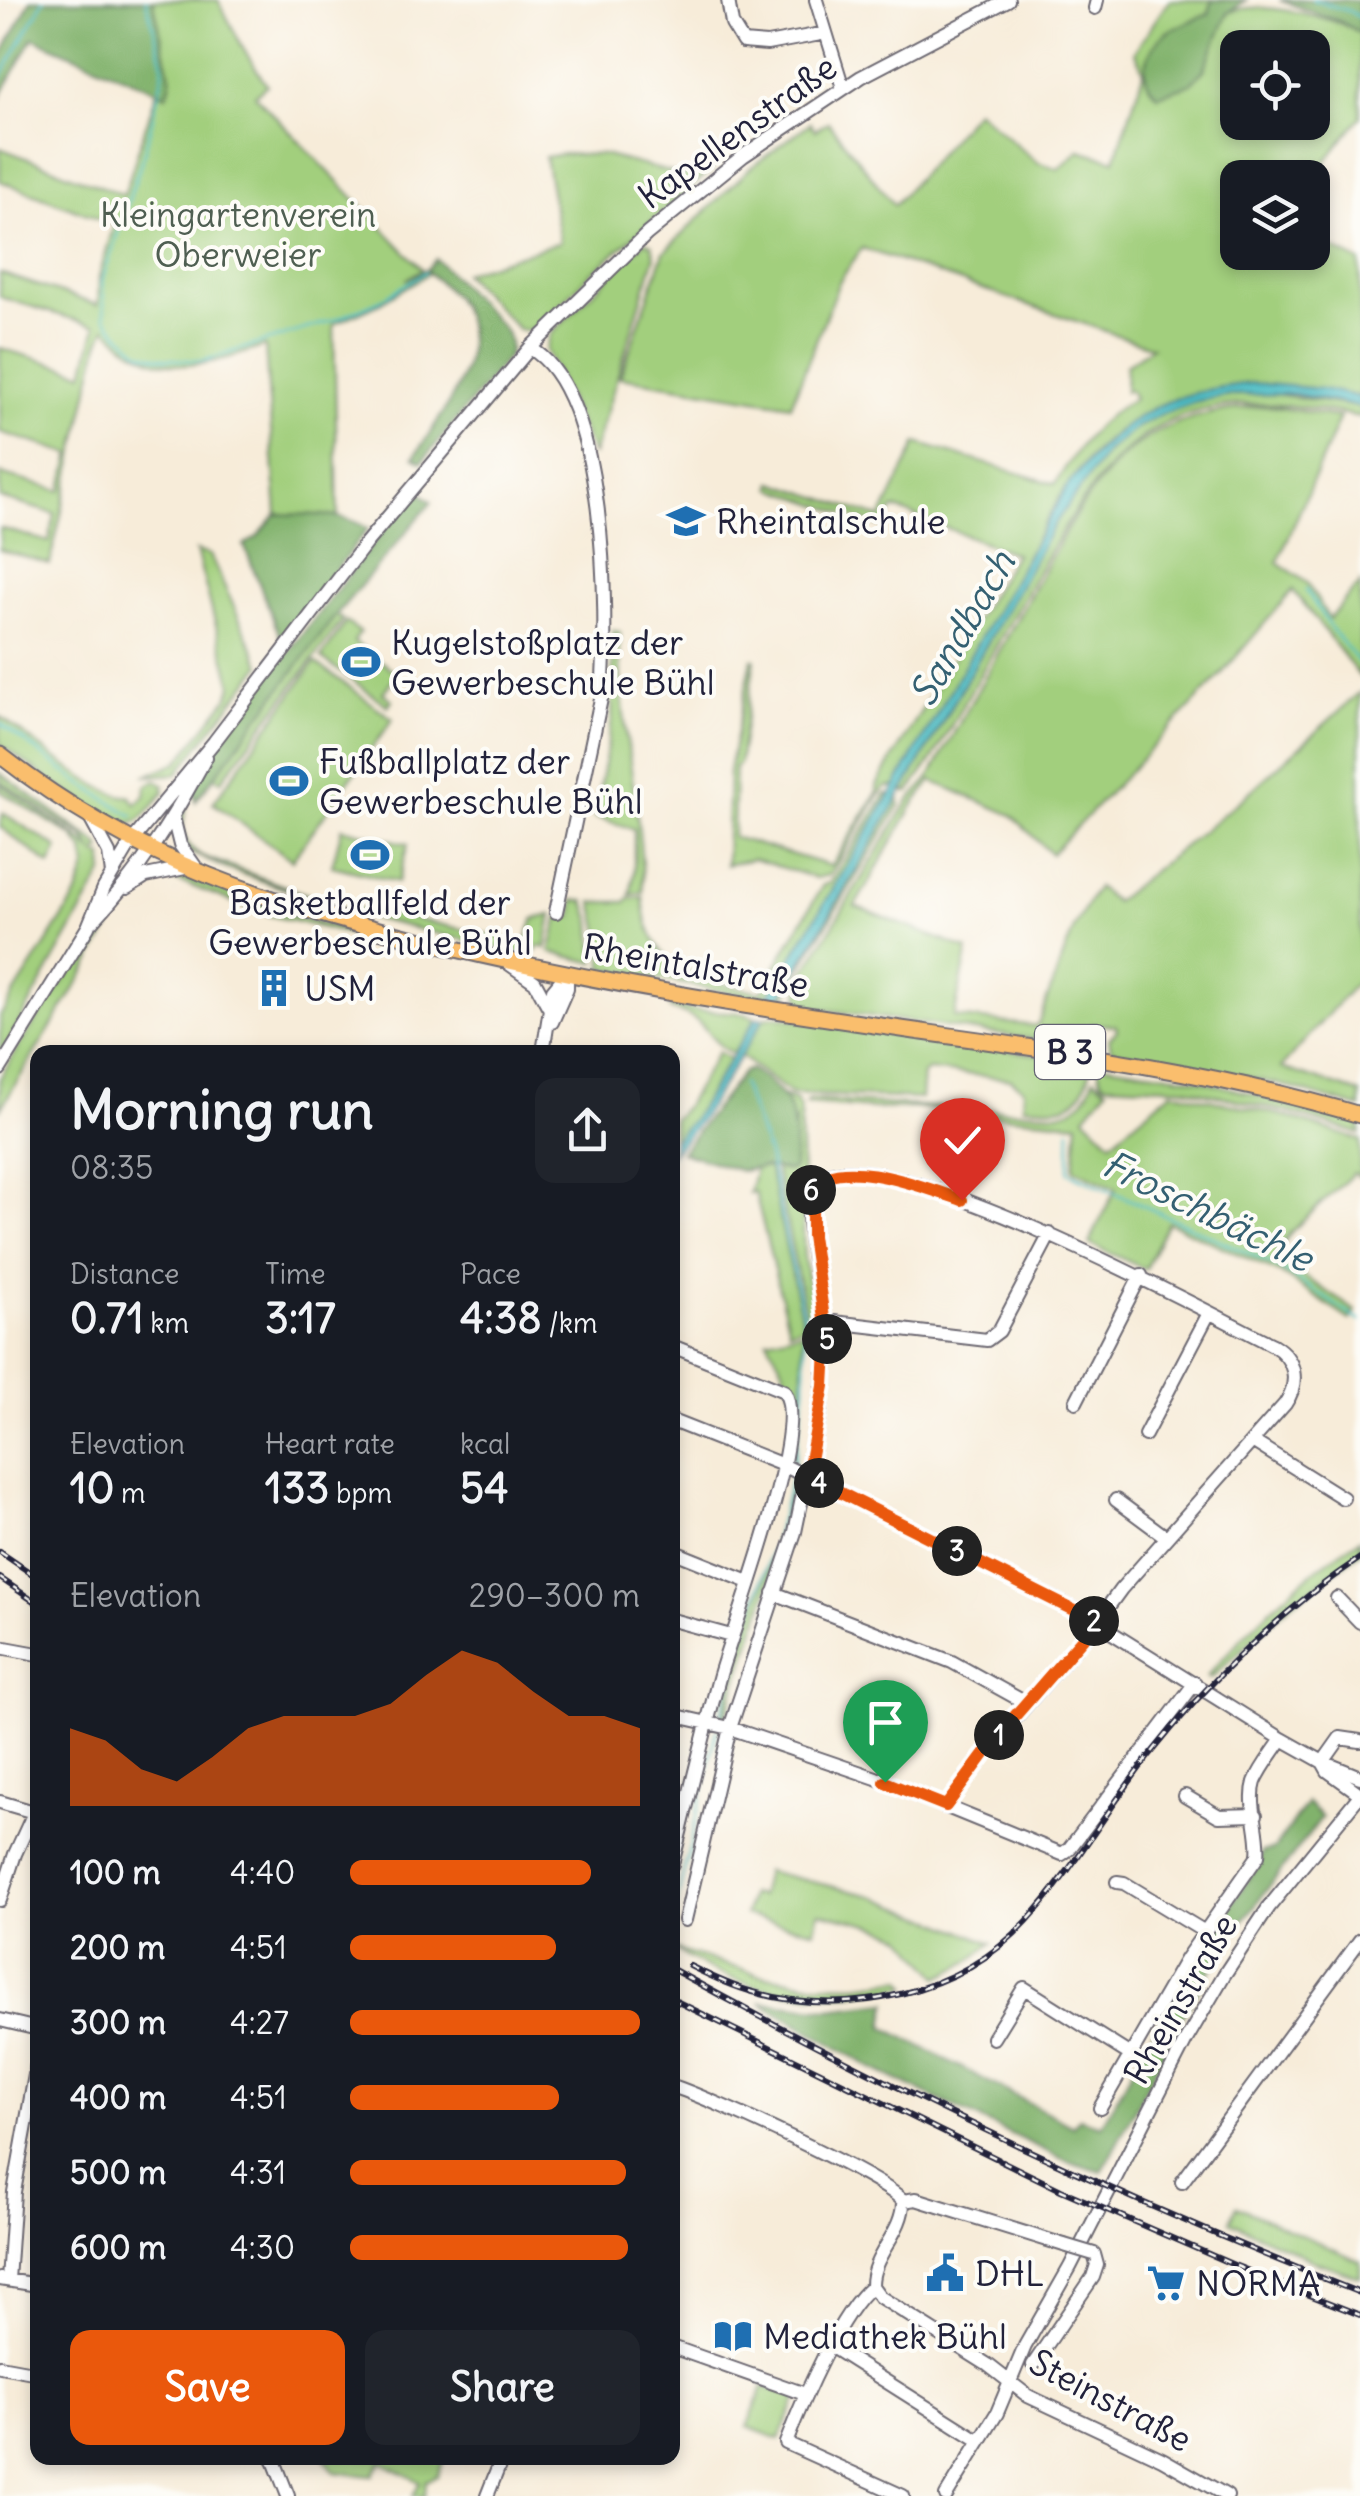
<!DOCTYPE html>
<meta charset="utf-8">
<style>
:root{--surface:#171b24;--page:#20242c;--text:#f1f3f6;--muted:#9ea1a6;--accent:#ea580c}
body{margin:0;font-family:Delius,sans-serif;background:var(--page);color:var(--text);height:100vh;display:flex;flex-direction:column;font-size:38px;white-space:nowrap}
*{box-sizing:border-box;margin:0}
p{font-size:32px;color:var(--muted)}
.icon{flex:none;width:55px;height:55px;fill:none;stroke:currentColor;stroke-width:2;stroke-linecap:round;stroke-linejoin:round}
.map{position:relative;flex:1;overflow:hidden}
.side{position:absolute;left:30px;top:1045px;width:650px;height:1420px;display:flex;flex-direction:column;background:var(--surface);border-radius:20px;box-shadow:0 5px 15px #0003}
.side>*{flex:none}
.buttons{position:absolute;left:1220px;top:30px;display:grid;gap:20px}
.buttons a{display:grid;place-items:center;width:110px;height:110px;border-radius:20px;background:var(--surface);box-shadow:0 5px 15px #0003;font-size:50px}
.pin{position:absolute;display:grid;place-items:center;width:85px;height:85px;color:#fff;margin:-102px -42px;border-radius:50% 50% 50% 0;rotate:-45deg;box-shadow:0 0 10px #0007}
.pin .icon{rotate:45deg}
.km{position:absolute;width:50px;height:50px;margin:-25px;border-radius:50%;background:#222;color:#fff;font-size:28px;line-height:50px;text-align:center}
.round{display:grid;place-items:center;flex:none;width:105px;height:105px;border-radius:20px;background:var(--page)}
.overview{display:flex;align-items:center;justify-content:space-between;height:170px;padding:0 40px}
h1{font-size:55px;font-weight:700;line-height:75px}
.metrics{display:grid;grid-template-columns:repeat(3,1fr);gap:15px;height:170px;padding:10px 40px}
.metrics div{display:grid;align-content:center}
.metrics b{font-size:42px;font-weight:700}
.metrics small{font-size:28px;font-weight:400}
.metrics p{font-size:28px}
.chart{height:280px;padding:20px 40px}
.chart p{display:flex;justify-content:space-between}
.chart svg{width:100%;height:180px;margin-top:10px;fill:var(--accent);opacity:.7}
.button{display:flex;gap:20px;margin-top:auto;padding:20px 40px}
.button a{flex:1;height:115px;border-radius:20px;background:var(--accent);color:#fff;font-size:40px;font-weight:700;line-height:115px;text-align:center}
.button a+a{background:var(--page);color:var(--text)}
ul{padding:0 40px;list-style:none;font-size:32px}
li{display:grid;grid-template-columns:160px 120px 1fr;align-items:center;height:75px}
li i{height:25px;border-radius:12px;background:var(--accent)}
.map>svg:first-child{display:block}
</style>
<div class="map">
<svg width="1360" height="2496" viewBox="0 0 1360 2496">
<rect width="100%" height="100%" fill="#fdfcf7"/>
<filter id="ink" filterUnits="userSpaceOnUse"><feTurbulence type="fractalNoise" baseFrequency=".01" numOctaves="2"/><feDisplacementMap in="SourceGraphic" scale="20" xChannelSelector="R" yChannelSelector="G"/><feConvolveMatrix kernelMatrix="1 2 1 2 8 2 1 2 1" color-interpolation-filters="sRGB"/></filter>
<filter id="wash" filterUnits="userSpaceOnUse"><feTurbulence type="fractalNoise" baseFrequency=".0048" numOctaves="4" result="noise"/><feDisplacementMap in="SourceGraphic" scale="40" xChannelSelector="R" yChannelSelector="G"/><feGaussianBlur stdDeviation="2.25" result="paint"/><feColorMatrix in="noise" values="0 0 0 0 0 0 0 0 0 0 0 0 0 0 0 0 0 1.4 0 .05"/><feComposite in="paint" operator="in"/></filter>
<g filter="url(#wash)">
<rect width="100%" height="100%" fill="#f7ecd9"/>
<path fill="#a2cf7d" stroke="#62785c" stroke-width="2.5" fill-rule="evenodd" d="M153 0H218L244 50 267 85 255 95 422 269 406 280 426 270 429 273 378 304 334 324 338 517 277 514 265 346C203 367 157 382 106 328L99 344 50 564 0 550V528L49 542 55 514 0 498V474L61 491 71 454 0 432V348L84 373 96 326 0 297V273L98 305 99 277 114 224 0 181V148L124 195 157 91 167 94 171 81Z
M1169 0H1212L1209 14 1167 32 1204 70C1211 53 1218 26 1230 12 1257 0 1331 16 1360 33V117L1313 178H1238V252H1312L1313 238 1360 262V397C1245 373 1141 379 1069 484 1047 515 1031 550 1012 583 973 651 934 719 895 787H886L880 793 830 875 816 878 753 859 726 865 729 770 752 659H755L739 764 735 767 733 837 831 866 877 793V785L1015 554 894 508 882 527 772 488 773 482 881 518 917 443 1055 484C1076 450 1098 417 1134 399L1130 390 1125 391 1126 365 1152 347 862 248 839 282 791 405 620 377 664 252 750 168 810 123 815 130 828 122 894 205 976 110 1037 162 1059 169 1079 150 1115 160 1144 71 1134 52ZM1238 48H1312V122H1238Z
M563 154 604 155 684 176 709 162 714 168 587 277 538 327 527 331 518 329 463 273 560 242 545 157Z
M645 241 652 245 655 256 593 455 546 350 550 335Z
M1269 393 1360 407V417C1177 379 1121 424 1034 579 1000 640 966 700 932 760L909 792H902C940 728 976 663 1012 599 1046 539 1079 466 1137 427 1175 401 1225 393 1269 393Z
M1268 406 1340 417 1278 562 1307 583 1329 619 1360 583V677L1293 590 1219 677 1051 854 1012 815 932 781 914 804 855 906 968 950 954 1017 1037 1026 1074 928 1097 887 1115 902 1243 798 1360 692V978L1281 1068 1360 1093V1108L1278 1084 1111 1050 1109 1039 1117 1030 1116 1026 1093 1024 1100 1038 1094 1048 799 1006 800 979 908 802 928 780C959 724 990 668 1021 612 1051 558 1087 481 1138 444 1175 417 1223 408 1268 406Z
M196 551 210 555 261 665 177 774 144 776 178 762 229 696 232 685Z
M336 615 343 620 221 781 214 776Z
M346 622 360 632 354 642 397 673 383 693 392 700 388 706 321 658Z
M613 631 620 632C617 718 642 805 643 892L630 895 634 874V829L594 817 612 720Z
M315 662 393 719 292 860 213 803Z
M0 716C24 734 103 800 130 796L136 804 145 796 146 786 156 780 164 784V792C151 808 140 829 118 824L52 782 0 744Z
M0 773 98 844 101 850 95 853 103 857 104 872 0 1057V1016L76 897 86 868 83 850 74 837 0 791V784L76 836 93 851 83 836 0 781Z
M886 794H891L772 993 757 998 603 968 602 941 593 902H627L628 899 643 897C649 972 698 979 761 992L823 885 830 883Z
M899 796 900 805 793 980 786 999 779 995Z
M189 800C180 823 178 841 202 856L344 908 378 911 525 943 534 919 552 915 546 948 538 946 537 951 517 952 366 917 225 868 189 852 179 835 178 811Z
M3 813 58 848 50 865 0 827Z
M342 828 408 844 398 882 332 866Z
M179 875 295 916 405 944 410 948 268 915 170 878 153 880Z
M145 879 147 884 121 906 82 977 0 1109V1078L18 1047 119 901Z
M574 900 585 901 592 922 595 963 550 952 559 916 573 917Z
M672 1004C699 1017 730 1006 756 1018L733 1054C704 1040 712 1020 672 1010L669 1007Z
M774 1016 1189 1077 1360 1123V1134L1291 1113 1186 1088 1106 1084 1101 1080 1098 1066 1092 1065C1080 1111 1066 1109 1023 1106L1024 1089 1011 1079 928 1070 923 1074 921 1099 791 1094 740 1056 764 1018Z
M718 1052 730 1059 693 1119 673 1141V1120L687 1104Z
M1094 1078 1107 1089 1085 1116 1111 1142 1172 1091 1282 1115 1360 1140V1177L1354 1173 1291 1232 1275 1257 1356 1311 1350 1320 1280 1273 1168 1222 1145 1269 1089 1244 1116 1188 1074 1169 1078 1123 916 1108 873 1109 806 1104 809 1100 1057 1113C1080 1109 1087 1098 1094 1078Z
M784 1096 796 1101 800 1108 804 1256 815 1325H808L775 1168 790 1171 795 1123Z
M763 1167 769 1168 803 1326 789 1330 755 1192 749 1193 755 1168Z
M803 1331V1385L791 1459 795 1398 783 1368 767 1339Z
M794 1478 799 1480C782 1562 748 1639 726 1719H722L744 1637 780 1535Z
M1360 1539V1552L1289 1606 1211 1678 1207 1676C1253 1624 1301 1575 1360 1539Z
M766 1871 873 1896 992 1943 970 1961 939 1977 903 1936 874 1925 819 1912 814 1931 745 1915 751 1894 760 1896Z
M673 1949 761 1975 815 1984 856 1985 903 1979 908 1986C820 2003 750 1998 673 1949Z
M1237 2206 1360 2261V2277L1319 2263 1230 2221Z
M763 2387 798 2396 779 2439 747 2427Z
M324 2458H445L437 2476 426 2481 425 2496H413L420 2482 381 2462 372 2476 335 2472Z"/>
<path fill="#81b26c" stroke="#526a54" stroke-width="2.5" d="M31 0H153L171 81 167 95 33 38 0 97V58Z
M1212 0H1246L1228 13 1204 70 1189 85 1158 95C1136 79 1146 49 1165 34 1177 25 1195 20 1209 14Z
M1279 0H1358L1360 33 1341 22Z
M436 259 503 328C510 338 512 345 508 357L422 462 414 457C443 411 494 352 455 298 447 287 435 279 426 270Z
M416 489 432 502 336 615 196 801 194 791 202 769 244 708Z
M277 514C306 515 343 511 368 529L281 639 244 545 256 538Z
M751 1069C797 1101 795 1115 794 1168L790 1171 763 1167 741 1171 681 1152 743 1072Z
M1307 1803 1322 1817 1228 1941 1186 2011 1102 2172 1069 2162 874 2069 760 2002 828 2009 888 2002 884 2027 1073 2126 1079 2118 1101 2126 1190 1965 1260 1862 1262 1852 1274 1849Z"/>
<path fill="#4fbec5" stroke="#387080" stroke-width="2.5" d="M1254 383 1323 389 1360 397V407L1294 394 1229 395 1198 401 1157 416 1137 427 1108 450 1055 523 921 760 779 1000 767 998 895 787 1068 485C1123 416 1165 391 1254 383Z
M756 1018H764L701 1119 673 1153V1141L693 1119Z"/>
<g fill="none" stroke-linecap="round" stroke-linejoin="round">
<path stroke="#4fbec5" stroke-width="2.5" d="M146 0 162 60 163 74 145 150 102 281 105 317 118 333 142 353 167 359 203 361 337 319 381 300 425 272
M1313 0 1349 11 1360 18
M0 79 44 0
M1306 590 1330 627 1360 664
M0 723 77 781 133 816
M742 1084 768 1154 805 1325V1389L793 1467
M1070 1129 1069 1172 1279 1267 1360 1321
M719 1721 741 1641 774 1545 792 1475
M672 1922 717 1729"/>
</g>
</g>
<g filter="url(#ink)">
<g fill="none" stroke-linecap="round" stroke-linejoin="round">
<g stroke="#6d6972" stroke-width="16">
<path id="minor" d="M728 0 732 24 743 42 767 44 826 33
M816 0 843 88
M1095 8 1097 0
M530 348C608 392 608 614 602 694L556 912
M173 817 180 845 197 869
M90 818 109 853 112 874
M127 888 146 876 185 868
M93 921C140 872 174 817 206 757
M508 963 535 982 548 1006
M552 1022 567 988V973
M543 1052 553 990 567 973
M0 1069 88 927 104 888 132 841 214 742 366 543 530 348 647 234 743 156 861 77 1008 0
M834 1322 987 1340 999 1331 1050 1234
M672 1346 784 1391C811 1427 732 1630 719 1678 702 1740 688 1802 672 1864
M1076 1402 1141 1275
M672 1421 783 1465 1077 1611 1282 1739 1323 1762 1360 1777
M1145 1435 1209 1313
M1252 1441 1343 1498
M1116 1500 1166 1537
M672 1551 749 1582
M774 1593 952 1662 1026 1703
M1337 1598 1360 1622
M672 1620 731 1636
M0 1647 38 1654
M672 1715 730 1728 876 1778 1062 1854 1069 1849 1195 1683
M1323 1762 1340 1738 1360 1741
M1323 1762 1328 1771 1360 1794
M1185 1796 1219 1816 1256 1815
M0 1802 34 1812
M1117 1882 1124 1883 1205 1932
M0 1900 15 1854 38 1804
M685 1920 730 1728 795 1532 821 1407 827 1332 822 1326 824 1318C820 1292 799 1203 815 1183 864 1124 1212 1315 1273 1345 1296 1359 1300 1382 1285 1404L1121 1589C1067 1665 999 1729 946 1806
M0 2020 38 2029
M993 2038 1024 1988 1132 2056
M672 2086C708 2097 885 2178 903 2201 904 2232 871 2255 872 2286 840 2311 801 2404 786 2443L903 2496
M1100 2108 1186 1959 1258 1856C1261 1833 1248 1804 1255 1782 1261 1767 1273 1753 1282 1739
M1182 2182 1360 1940
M903 2201 916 2199 1064 2245
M0 2279 38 2285
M8 2280 14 2192 38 2058
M872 2286 880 2297 988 2365 1028 2396 1162 2459 1227 2496
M830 2346 980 2441
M672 2347 805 2394
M1033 2365 1093 2277 1097 2265 1094 2254
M0 2366 38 2373
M273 2458 288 2496
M487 2496 502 2458
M946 2496 997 2413 1025 2346 1070 2267 1186 2040 1224 1975 1269 1907 1360 1795"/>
</g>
<g stroke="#6d6972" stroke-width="19">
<path id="major" d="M0 755C140 864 270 904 439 945 596 983 755 1008 915 1031 1066 1052 1214 1072 1360 1115"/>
</g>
<use href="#minor" stroke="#fff" stroke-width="12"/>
<use href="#major" stroke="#fabe6d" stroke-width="15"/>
<g stroke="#22223b" stroke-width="6">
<path id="rail" d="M0 1552 38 1578
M0 1578 38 1604
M690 1966C710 1976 731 1986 753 1992 849 2018 959 1995 1027 1921 1073 1871 1107 1809 1149 1756 1208 1681 1281 1611 1360 1558
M672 1969C894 2091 1125 2201 1360 2293
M672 1999 1061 2190 1234 2265 1360 2315"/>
</g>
<use href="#rail" stroke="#fdfcf7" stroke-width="2.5" stroke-dasharray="8" stroke-linecap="butt"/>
<g stroke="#6d6972" stroke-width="16" stroke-linecap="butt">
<path id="minor-bridge" d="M1064 2245 1094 2254"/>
</g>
<use href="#minor-bridge" stroke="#fff" stroke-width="12"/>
</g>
</g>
<g fill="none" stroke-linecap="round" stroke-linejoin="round" filter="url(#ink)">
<g stroke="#fff" stroke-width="20">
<path id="route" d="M885 1782 946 1806 1000 1733 1097 1622 807 1476 824 1386 827 1332 822 1326 824 1318 812 1236V1188C837 1152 928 1189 962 1200"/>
</g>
<use href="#route" stroke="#ea580c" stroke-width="12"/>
</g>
<defs>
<g id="school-bare" transform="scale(3)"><path d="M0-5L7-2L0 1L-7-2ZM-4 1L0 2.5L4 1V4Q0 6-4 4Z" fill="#1f6fb2" stroke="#fdfcf7" stroke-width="2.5" paint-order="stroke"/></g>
<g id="stadium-bare" transform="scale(3)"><path d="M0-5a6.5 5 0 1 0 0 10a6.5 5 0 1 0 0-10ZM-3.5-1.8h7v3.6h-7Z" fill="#1f6fb2" stroke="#fdfcf7" stroke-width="2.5" paint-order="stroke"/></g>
<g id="building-bare" transform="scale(3)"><path d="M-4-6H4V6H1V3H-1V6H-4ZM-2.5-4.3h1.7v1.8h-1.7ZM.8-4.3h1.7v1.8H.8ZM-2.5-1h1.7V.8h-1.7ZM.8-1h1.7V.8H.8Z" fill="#1f6fb2" stroke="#fdfcf7" stroke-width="2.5" paint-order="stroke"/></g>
<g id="civic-bare" transform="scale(3)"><path d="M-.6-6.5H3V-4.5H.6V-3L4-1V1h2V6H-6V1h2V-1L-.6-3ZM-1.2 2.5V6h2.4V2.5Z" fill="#1f6fb2" stroke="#fdfcf7" stroke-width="2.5" paint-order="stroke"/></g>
<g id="supermarket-bare" transform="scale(3)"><path d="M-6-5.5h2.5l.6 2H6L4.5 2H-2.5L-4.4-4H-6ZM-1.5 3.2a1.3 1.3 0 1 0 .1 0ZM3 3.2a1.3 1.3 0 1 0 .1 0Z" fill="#1f6fb2" stroke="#fdfcf7" stroke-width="2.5" paint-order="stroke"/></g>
<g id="library-bare" transform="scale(3)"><path d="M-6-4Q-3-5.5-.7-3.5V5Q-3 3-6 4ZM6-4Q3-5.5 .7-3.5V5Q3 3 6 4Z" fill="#1f6fb2" stroke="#fdfcf7" stroke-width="2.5" paint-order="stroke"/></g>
</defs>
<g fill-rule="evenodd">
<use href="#school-bare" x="686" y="521"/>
<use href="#stadium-bare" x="361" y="662"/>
<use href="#stadium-bare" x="289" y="781"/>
<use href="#stadium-bare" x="370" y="855"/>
<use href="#building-bare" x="274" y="988"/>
<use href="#civic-bare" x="945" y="2273"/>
<use href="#supermarket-bare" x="1166" y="2283"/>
<use href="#library-bare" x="733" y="2336"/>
</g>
<g text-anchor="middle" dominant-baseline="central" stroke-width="8" stroke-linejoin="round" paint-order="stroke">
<rect fill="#fdfcf7" stroke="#646373" stroke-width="2.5" x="1035" y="1025" width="70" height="54" rx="8"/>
<g font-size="32" font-weight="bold" fill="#22223b">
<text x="1070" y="1052">B 3</text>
</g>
<g font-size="35" fill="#22223b" stroke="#fdfcf7">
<text transform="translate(737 131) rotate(-36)">Kapellenstraße</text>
<text transform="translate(696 965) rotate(10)">Rheintalstraße</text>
<text transform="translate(1180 1999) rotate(-60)">Rheinstraße</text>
<text transform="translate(1111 2400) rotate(28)">Steinstraße</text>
</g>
<g font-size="35" fill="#4f5f52" stroke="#fdfcf7">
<text x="238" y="214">Kleingartenverein<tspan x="238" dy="40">Oberweier</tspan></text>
</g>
<g font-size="35" fill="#22223b" stroke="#fdfcf7" text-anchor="start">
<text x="716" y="521">Rheintalschule</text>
<text x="391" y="642">Kugelstoßplatz der<tspan x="391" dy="40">Gewerbeschule Bühl</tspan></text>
<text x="319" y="761">Fußballplatz der<tspan x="319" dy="40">Gewerbeschule Bühl</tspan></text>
<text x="370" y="902" text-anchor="middle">Basketballfeld der<tspan x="370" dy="40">Gewerbeschule Bühl</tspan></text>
<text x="304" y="988">USM</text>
<text x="975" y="2273">DHL</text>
<text x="1196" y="2283">NORMA</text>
<text x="763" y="2336">Mediathek Bühl</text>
</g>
<g font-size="38" font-style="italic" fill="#346072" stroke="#fdfcf7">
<text transform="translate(962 628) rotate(-60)">Sandbach</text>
<text transform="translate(1208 1211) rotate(26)">Froschbächle</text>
</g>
</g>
</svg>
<div class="buttons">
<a><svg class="icon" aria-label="locate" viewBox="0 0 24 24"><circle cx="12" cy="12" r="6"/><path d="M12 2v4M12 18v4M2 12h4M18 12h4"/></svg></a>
<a><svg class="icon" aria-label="layers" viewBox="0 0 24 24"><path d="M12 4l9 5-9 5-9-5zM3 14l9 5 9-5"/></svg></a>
</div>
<div class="pin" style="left:885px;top:1782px;background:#1e9e55"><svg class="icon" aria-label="arrive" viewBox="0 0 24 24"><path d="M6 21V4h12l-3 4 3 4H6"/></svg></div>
<div class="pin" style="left:962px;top:1200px;background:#d93025"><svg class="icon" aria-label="check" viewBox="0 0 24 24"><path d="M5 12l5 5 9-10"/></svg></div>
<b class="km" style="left:999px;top:1735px">1</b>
<b class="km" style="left:1094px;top:1621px">2</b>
<b class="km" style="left:957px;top:1551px">3</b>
<b class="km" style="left:819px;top:1483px">4</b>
<b class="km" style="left:827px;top:1339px">5</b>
<b class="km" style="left:811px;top:1190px">6</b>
<section class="side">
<div class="overview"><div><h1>Morning run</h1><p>08:35</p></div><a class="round"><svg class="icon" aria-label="share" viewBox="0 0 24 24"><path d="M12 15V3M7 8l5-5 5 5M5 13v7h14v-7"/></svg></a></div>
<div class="metrics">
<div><p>Distance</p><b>0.71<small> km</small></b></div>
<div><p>Time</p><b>3:17</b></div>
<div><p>Pace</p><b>4:38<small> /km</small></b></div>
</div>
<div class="metrics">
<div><p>Elevation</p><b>10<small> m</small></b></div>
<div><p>Heart rate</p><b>133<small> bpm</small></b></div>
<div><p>kcal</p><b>54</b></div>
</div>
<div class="chart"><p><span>Elevation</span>290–300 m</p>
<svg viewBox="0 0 160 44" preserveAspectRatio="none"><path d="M0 44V25L10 28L20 35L30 38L40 32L50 25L60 22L70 22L80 22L90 19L100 12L110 6L120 9L130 16L140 22L150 22L160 25V44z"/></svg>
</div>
<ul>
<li><b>100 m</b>4:40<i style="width:83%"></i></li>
<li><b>200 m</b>4:51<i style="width:71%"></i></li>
<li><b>300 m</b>4:27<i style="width:100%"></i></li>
<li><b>400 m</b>4:51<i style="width:72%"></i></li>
<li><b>500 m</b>4:31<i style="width:95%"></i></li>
<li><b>600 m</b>4:30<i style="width:96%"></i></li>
</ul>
<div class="button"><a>Save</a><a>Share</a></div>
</section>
</div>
